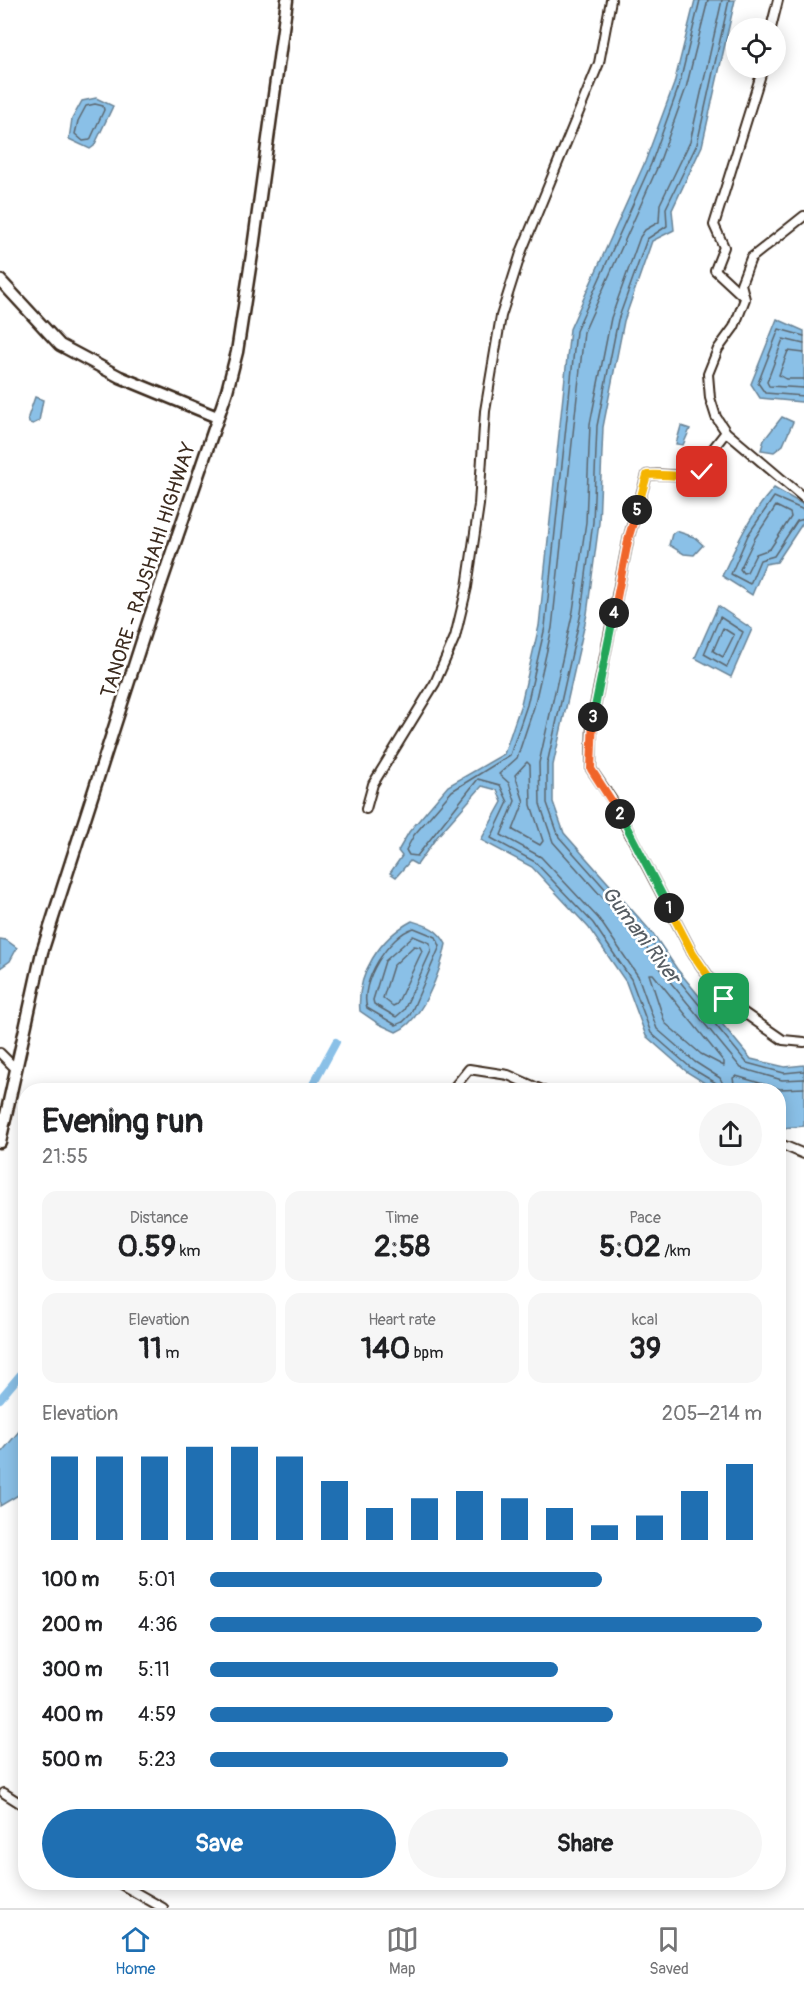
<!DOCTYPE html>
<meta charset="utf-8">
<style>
:root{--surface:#fff;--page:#f6f6f6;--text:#202124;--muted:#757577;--line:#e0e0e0;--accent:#1f6fb2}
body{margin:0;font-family:Pangolin,sans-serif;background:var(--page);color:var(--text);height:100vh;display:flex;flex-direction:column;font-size:22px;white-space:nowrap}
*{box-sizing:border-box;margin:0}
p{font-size:20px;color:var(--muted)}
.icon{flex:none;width:33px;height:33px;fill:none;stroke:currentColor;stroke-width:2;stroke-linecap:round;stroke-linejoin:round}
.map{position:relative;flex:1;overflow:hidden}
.sheet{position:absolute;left:18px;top:1083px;width:768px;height:807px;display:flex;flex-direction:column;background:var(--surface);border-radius:24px;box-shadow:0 3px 15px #0003}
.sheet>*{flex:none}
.buttons{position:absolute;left:726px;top:18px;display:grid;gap:12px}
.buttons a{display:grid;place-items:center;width:60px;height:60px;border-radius:50%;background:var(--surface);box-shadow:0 3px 15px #0003;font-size:30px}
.pin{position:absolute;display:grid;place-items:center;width:51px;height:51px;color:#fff;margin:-26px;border-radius:12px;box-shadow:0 3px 9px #0006}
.km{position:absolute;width:30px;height:30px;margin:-15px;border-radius:50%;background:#222;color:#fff;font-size:16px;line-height:30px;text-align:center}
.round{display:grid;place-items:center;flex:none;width:63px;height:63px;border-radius:32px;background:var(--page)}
.headline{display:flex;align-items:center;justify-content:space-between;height:102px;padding:0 24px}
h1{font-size:33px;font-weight:700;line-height:45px}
.stats{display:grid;grid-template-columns:repeat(3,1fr);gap:9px;height:102px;padding:6px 24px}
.stats div{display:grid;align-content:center;border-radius:15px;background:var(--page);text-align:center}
.stats b{font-size:30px;font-weight:700}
.stats small{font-size:16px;font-weight:400}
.stats p{font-size:16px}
.chart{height:168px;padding:12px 24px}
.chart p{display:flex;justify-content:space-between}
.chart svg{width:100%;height:108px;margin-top:6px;stroke:var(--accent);stroke-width:6}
.primary-button{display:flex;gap:12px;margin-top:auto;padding:12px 24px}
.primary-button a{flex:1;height:69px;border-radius:36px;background:var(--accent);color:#fff;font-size:24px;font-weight:700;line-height:69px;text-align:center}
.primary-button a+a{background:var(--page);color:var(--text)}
ul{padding:0 24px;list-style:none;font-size:20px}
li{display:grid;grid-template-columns:96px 72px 1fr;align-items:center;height:45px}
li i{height:15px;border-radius:8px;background:var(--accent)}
.tab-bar{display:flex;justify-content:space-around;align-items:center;height:84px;border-top:2px solid var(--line);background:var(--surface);font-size:16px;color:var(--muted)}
.tab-bar a{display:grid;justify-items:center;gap:3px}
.tab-bar .active{color:var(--accent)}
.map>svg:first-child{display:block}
</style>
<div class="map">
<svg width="804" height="1908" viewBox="0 0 804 1908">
<rect width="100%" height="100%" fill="#fff"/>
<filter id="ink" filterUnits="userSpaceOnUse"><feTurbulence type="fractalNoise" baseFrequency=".0167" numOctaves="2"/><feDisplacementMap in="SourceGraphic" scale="12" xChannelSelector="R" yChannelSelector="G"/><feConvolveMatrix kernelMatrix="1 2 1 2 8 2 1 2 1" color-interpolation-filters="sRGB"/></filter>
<g filter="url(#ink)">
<path fill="#8ac0e7" stroke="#6a8497" stroke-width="1.5" d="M695 0H735L702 146 672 210 674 230 652 241 624 321 603 427 599 523 587 614 553 765V802L564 833 654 935 677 969 751 1059 785 1067 804 1065V1126L782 1128 779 1127 778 1090H716L687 1072 646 1036 626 982 589 928 532 867 481 840 502 802 497 790 482 786 436 838 417 865 410 861 396 877 390 873 402 856 398 851 409 832 448 786 504 754 521 704 539 626 570 329 645 162 674 84Z
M96 98 113 106 94 146 90 149 69 139 72 119 82 101Z
M777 319 804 331V400L801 402 760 398 751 384Z
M35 397 43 400 39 421 33 424 29 423 28 417Z
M782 417 793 422 783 445 774 452 761 450 764 440Z
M681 426 690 429 683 445 676 444Z
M774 488 804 505V521L777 562 765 564 752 595 722 576C737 544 750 514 774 488Z
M676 531 694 537 703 545 694 555 684 554 669 545 672 534Z
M718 606 752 629 731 677 695 658Z
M412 921C428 926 438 929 446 944 441 970 422 1022 396 1032L379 1024 360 1011C356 974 380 938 412 921Z
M0 939 6 940 17 948 10 961 0 968Z
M25 1424V1491L0 1506V1454Z"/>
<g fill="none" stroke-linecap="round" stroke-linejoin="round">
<path stroke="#5b666e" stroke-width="1.5" d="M700 0 679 86 651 164 576 331 545 627 527 705 510 755 452 791 414 835 406 850 409 855 417 856 478 779 500 785 508 802 491 838 535 862 593 923 631 979 651 1033 691 1068 716 1083 718 1090
M708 0 686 88 658 166 584 332 552 628 534 707 517 758 499 774 509 783 515 801 501 835 541 857 599 919 638 976 657 1029 695 1062 720 1078 726 1090
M722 0 690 142 660 204 659 222 645 230 640 237 611 318 590 424 586 522 573 611 539 763 540 804 553 842 643 943 667 978 741 1068 782 1080 804 1079
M729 0 697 144 666 208 667 226 647 239 618 320 597 426 593 522 581 613 547 764V803L559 837 649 938 673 973 747 1063 784 1073 804 1071
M95 104 103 106 104 110 90 140 83 141 75 134 78 121 86 106Z
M804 336 779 329 758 383 765 393 804 396
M804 344 783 339 767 382 769 386 804 388
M804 353 788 351 779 375 786 379H804
M776 506 790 513 791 517 770 549 756 554 747 572 743 573 740 569 755 538Z
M804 510 774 497 748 535 731 574 750 584 760 560 774 556 797 521 804 519
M720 617 743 632 727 667 704 654Z
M723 628 734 635 723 657 713 651Z
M527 762 530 765 531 805 543 841 540 845 513 830 524 802 515 775Z
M414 928 436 937 440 946 410 1015 403 1022 396 1025 367 1008C359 983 389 935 414 928Z
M413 936 430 943 431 951 404 1010 396 1017 374 1004 373 1000 385 961Z
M414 946 420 947 422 951 397 1004 393 1006 383 998 393 966Z
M649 974H653L724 1062V1066L701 1054 665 1023Z
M735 1090 733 1078 736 1076 780 1089 804 1088"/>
<path stroke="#8ac0e7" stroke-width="8" d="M310 1090 336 1042
M0 1399 26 1368"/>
<g stroke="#3b2a1e" stroke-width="12">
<path id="street" d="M771 28 778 0
M804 216 751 258 741 284 745 299 734 327 718 349 708 374 710 398 716 417 726 432 804 498
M743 296 715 270 724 247 714 225 763 68
M726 432 712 450 717 455C702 485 674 472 647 475L629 536 592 721 591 769 612 800 693 954 724 999 783 1040 804 1042
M366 809 373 784 435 683 455 637 467 587 479 505 485 411 501 316 522 250 599 63 611 0
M0 1053 17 1070
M452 1090 469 1069 508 1075 542 1090
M778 1143 804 1154
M4 1793 26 1807
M117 1882 163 1908"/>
</g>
<g stroke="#3b2a1e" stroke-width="15">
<path id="secondary" d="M0 280 60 345 120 377 217 417
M0 1142 42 952 150 616 227 391 237 352 253 248 287 0"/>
</g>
<use href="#street" stroke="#fff" stroke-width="8"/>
<use href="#secondary" stroke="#fff" stroke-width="10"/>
</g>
</g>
<g fill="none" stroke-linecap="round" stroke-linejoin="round" filter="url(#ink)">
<g stroke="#fff" stroke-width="12">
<path id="split-1" d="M669 908 693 954 724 999"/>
</g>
<g stroke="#fff" stroke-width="12">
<path id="split-2" d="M620 814 669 908"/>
</g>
<g stroke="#fff" stroke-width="12">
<path id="split-3" d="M593 717 591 769 620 814"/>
</g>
<g stroke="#fff" stroke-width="12">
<path id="split-4" d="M593 717 614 613"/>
</g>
<g stroke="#fff" stroke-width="12">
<path id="split-5" d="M614 613 629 536 637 510"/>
</g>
<g stroke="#fff" stroke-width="12">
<path id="split-6" d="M637 510 647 475C667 473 684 480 702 472"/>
</g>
<use href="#split-1" stroke="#f5b400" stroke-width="8"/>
<use href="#split-2" stroke="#22a559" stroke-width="8"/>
<use href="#split-3" stroke="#f0652b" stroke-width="8"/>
<use href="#split-4" stroke="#22a559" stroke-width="8"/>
<use href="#split-5" stroke="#f0652b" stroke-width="8"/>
<use href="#split-6" stroke="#f5b400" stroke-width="8"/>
</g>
<g text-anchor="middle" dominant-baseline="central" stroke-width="5" stroke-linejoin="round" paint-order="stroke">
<g font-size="20" fill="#3b2a1e" stroke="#fff">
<text transform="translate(148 570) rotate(-72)">TANORE - RAJSHAHI HIGHWAY</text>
</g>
<g font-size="21" font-style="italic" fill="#575e64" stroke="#fff">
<text transform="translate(641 935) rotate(53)">Gumani River</text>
</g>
</g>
</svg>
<div class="buttons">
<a><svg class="icon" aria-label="locate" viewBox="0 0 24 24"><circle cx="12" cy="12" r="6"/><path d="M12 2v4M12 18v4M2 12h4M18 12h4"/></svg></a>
</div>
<div class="pin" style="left:724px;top:999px;background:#1e9e55"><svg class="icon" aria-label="arrive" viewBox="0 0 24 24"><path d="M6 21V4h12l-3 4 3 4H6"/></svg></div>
<div class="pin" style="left:702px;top:472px;background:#d93025"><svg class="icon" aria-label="check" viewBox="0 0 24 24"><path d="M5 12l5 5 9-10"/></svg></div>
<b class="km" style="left:669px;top:908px">1</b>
<b class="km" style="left:620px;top:814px">2</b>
<b class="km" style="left:593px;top:717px">3</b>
<b class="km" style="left:614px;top:613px">4</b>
<b class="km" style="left:637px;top:510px">5</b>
<section class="sheet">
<div class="headline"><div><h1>Evening run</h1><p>21:55</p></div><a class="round"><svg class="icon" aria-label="share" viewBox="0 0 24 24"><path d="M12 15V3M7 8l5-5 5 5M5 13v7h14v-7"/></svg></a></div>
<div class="stats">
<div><p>Distance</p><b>0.59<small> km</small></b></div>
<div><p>Time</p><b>2:58</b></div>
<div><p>Pace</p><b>5:02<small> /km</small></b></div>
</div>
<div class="stats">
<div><p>Elevation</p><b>11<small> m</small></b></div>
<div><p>Heart rate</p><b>140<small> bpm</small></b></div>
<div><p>kcal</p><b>39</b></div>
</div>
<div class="chart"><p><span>Elevation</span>205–214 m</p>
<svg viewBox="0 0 160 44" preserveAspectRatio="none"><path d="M5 44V10M15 44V10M25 44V10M35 44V6M45 44V6M55 44V10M65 44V20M75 44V31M85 44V27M95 44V24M105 44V27M115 44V31M125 44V38M135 44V34M145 44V24M155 44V13"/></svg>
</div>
<ul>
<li><b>100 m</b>5:01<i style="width:71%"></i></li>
<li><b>200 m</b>4:36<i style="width:100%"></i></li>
<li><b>300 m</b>5:11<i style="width:63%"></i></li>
<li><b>400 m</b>4:59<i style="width:73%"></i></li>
<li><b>500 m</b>5:23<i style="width:54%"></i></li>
</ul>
<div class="primary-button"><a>Save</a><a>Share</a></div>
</section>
</div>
<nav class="tab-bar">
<a class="active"><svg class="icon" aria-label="home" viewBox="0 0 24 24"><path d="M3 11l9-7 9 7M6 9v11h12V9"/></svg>Home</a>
<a><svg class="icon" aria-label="map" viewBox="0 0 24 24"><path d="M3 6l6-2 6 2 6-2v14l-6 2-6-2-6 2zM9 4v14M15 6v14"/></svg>Map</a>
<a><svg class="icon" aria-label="saved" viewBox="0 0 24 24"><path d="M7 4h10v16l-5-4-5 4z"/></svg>Saved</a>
</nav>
